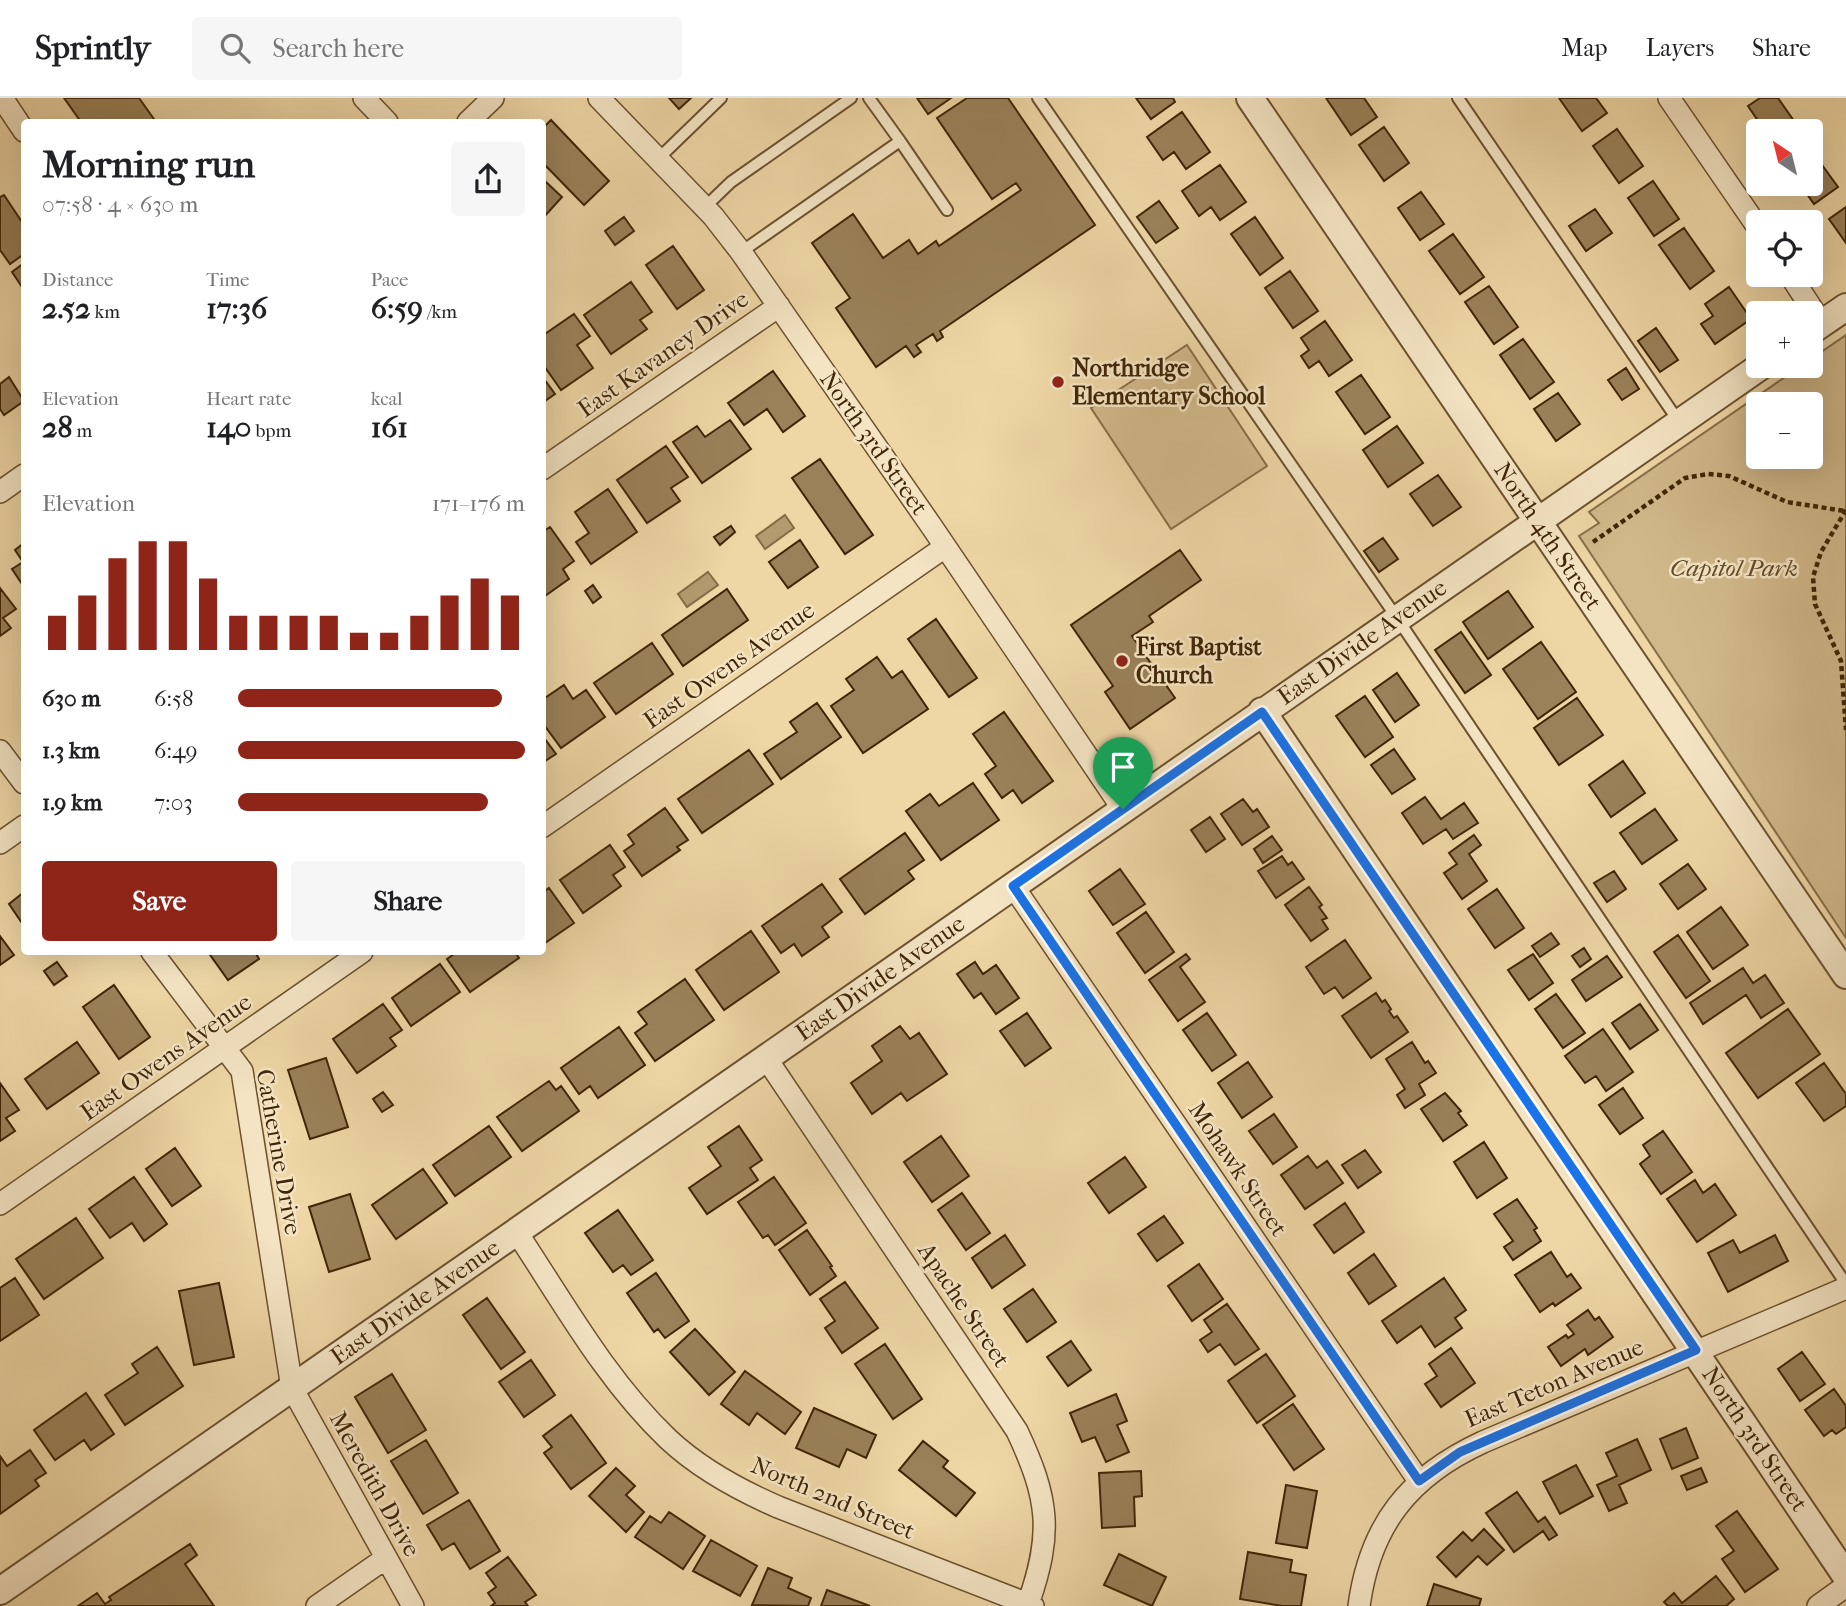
<!DOCTYPE html>
<meta charset="utf-8">
<style>
:root{--surface:#fff;--page:#f6f6f6;--text:#202124;--muted:#757577;--line:#e0e0e0;--accent:#8f2418}
body{margin:0;font-family:"IM FELL French Canon",serif;background:var(--page);color:var(--text);height:100vh;display:flex;flex-direction:column;font-size:26px;white-space:nowrap}
*{box-sizing:border-box;margin:0}
p{font-size:23px;color:var(--muted)}
.icon{flex:none;width:38px;height:38px;fill:none;stroke:currentColor;stroke-width:2;stroke-linecap:round;stroke-linejoin:round}
.map{position:relative;flex:1;overflow:hidden}
.sheet{position:absolute;left:21px;top:21px;width:525px;height:836px;display:flex;flex-direction:column;background:var(--surface);border-radius:7px;box-shadow:0 7px 28px #0002}
.sheet>*{flex:none}
.needle{width:46px;rotate:325deg}
.buttons{position:absolute;left:1746px;top:21px;display:grid;gap:14px}
.buttons a{display:grid;place-items:center;width:77px;height:77px;border-radius:7px;background:var(--surface);box-shadow:0 7px 28px #0002;font-size:35px}
.pin{position:absolute;display:grid;place-items:center;width:60px;height:60px;color:#fff;margin:-72px -30px;border-radius:50% 50% 50% 0;rotate:-45deg;box-shadow:0 0 7px #0007}
.pin .icon{rotate:45deg}
.round{display:grid;place-items:center;flex:none;width:74px;height:74px;border-radius:7px;background:var(--page)}
.head{display:flex;align-items:center;justify-content:space-between;height:119px;padding:0 21px}
h1{font-size:38px;font-weight:800;line-height:52px}
.figures{display:grid;grid-template-columns:repeat(3,1fr);gap:10px;height:119px;padding:7px 21px}
.figures div{display:grid;align-content:center}
.figures b{font-size:30px;font-weight:800}
.figures small{font-size:19px;font-weight:400}
.figures p{font-size:19px}
.chart{height:196px;padding:14px 21px}
.chart p{display:flex;justify-content:space-between}
.chart svg{width:100%;height:126px;margin-top:7px;stroke:var(--accent);stroke-width:6}
.primary-button{display:flex;gap:14px;margin-top:auto;padding:14px 21px}
.primary-button a{flex:1;height:80px;border-radius:7px;background:var(--accent);color:#fff;font-size:28px;font-weight:800;line-height:80px;text-align:center}
.primary-button a+a{background:var(--page);color:var(--text)}
ul{padding:0 21px;list-style:none;font-size:23px}
li{display:grid;grid-template-columns:112px 84px 1fr;align-items:center;height:52px}
li i{height:18px;border-radius:9px;background:var(--accent)}
header{display:flex;align-items:center;gap:42px;box-sizing:border-box;height:98px;padding:0 35px;background:var(--surface);border-bottom:2px solid var(--line)}
header strong{font-size:33px}
nav{display:flex;gap:38px;margin-inline-start:auto;font-size:24px}
.search{width:490px;height:63px;background:var(--page);display:flex;align-items:center;gap:18px;box-sizing:border-box;padding:0 24px;border-radius:7px;color:var(--muted);font-size:26px}
.map>svg:first-child{display:block}
</style>
<header>
<strong>Sprintly</strong>
<div class="search"><svg class="icon" aria-label="search" viewBox="0 0 24 24"><circle cx="10" cy="10" r="6"/><path d="M15 15l6 6"/></svg>Search here</div>
<nav><a>Map</a><a>Layers</a><a>Share</a></nav>
</header>
<div class="map">
<svg width="1846" height="1508" viewBox="0 0 1846 1508">
<rect width="100%" height="100%" fill="#eed6a5"/>
<filter id="stains"><feTurbulence type="fractalNoise" baseFrequency=".00286" numOctaves="4"/><feColorMatrix values="0 0 0 0 .2 0 0 0 0 .09 0 0 0 0 .02 0 0 0 .5 -.17"/></filter>
<radialGradient id="worn" r=".72"><stop offset=".6" stop-color="#630" stop-opacity="0"/><stop offset="1" stop-color="#630" stop-opacity=".3"/></radialGradient>
<path fill="#d0b88a" stroke="#886e48" stroke-width="2" fill-rule="evenodd" d="M1846 237V840L1579 438 1599 425 1589 414 1801 268H1811V261ZM1759 306H1811V359H1759Z
M1187 247 1267 368 1171 431 1091 310Z"/>
<path fill="#b39a6f" stroke="#856b45" stroke-width="2" d="M785 417 794 430 765 451 756 438Z
M708 474 718 487 687 509 678 496Z"/>
<path fill="#9a8159" stroke="#402506" stroke-width="2" d="M64 0H139L156 24H81Z
M669 0H691L679 11Z
M917 0H951L928 16Z
M967 0H1008L1095 127 940 233 943 239 937 243 933 236 916 247 921 254 914 259 906 248 876 269 836 210 850 200 812 145 853 116 883 160 909 142 918 156 936 143 939 148 1021 92 1016 85 992 101 937 20Z
M1136 0H1173L1175 4 1151 21Z
M1326 0H1364L1377 19 1351 37Z
M1559 0H1596L1607 15 1582 33Z
M1760 0H1778L1801 33H1765L1748 8Z
M1182 14 1210 54 1186 71 1174 54 1163 62 1147 39Z
M551 22 609 83 584 107 542 64V31Z
M1384 29 1409 65 1384 83 1359 47Z
M1617 31 1643 68 1619 85 1593 48Z
M1817 60 1838 89 1814 106 1800 86H1811V64Z
M1220 67 1246 104 1220 122 1211 109 1199 118 1182 93Z
M1653 83 1679 121 1654 138 1628 100Z
M546 84 562 99 543 120 542 88Z
M1421 94 1444 126 1420 142 1398 110Z
M4 97 24 127V156L10 166 0 152V99Z
M1159 103 1178 130 1156 145 1137 119Z
M1846 109V145L1829 121Z
M1595 111 1612 135 1586 153 1569 128Z
M624 119 634 133 615 147 605 133Z
M1255 119 1283 160 1260 177 1231 136Z
M1684 130 1714 173 1690 191 1659 147Z
M1453 136 1484 179 1460 196 1429 153Z
M673 148 704 192 677 211 646 167Z
M24 165V192L12 174Z
M1290 173 1318 213 1293 230 1265 190Z
M631 184 652 214 640 222 647 231 611 256 584 217Z
M1489 188 1518 229 1494 246 1465 204Z
M1729 189 1751 221 1715 246 1701 226 1713 218 1705 206Z
M574 216 590 238 577 247 593 270 561 292 542 265V238Z
M1325 223 1352 262 1329 278 1319 263 1309 270 1301 258 1309 252 1301 240Z
M1656 230 1678 262 1660 274 1638 243Z
M1523 241 1554 284 1530 301 1500 257Z
M1626 270 1639 291 1622 302 1608 282Z
M773 273 805 318 783 334 767 311 744 327 728 305Z
M1361 277 1390 319 1365 336 1336 294Z
M542 278 555 296 542 305Z
M9 279 24 303 4 317 0 311V286Z
M1558 295 1580 326 1556 343 1534 311Z
M730 322 751 351 702 385 673 344 697 328 705 339Z
M1397 328 1423 365 1388 389 1363 352Z
M666 348 688 379 671 390 680 403 647 425 617 382Z
M820 361 873 437 845 456 792 380Z
M1438 377 1461 409 1433 428 1410 396Z
M608 391 637 434 591 466 576 444 589 435 575 414Z
M731 428 735 434 720 447 714 439Z
M550 429 574 463 563 471 569 481 542 500V434Z
M1383 440 1398 461 1379 474 1364 453Z
M800 442 818 469 788 490 769 464Z
M24 445V489L12 471 23 464 15 452Z
M1180 452 1201 482 1149 518 1153 524 1132 538 1175 600 1130 631 1105 594 1113 588 1071 527Z
M593 487 601 499 593 505 585 493Z
M0 490 16 511 3 520 11 530 0 538Z
M727 491 748 522 683 568 662 537Z
M1508 493 1533 529 1488 561 1463 524Z
M936 521 977 580 949 599 908 541Z
M1461 534 1491 577 1465 595 1435 552Z
M1541 544 1576 594 1538 621 1503 571Z
M652 545 673 576 616 616 594 585Z
M877 559 892 580 902 573 928 611 863 655 831 608 854 592 846 581Z
M1397 575 1419 607 1395 624 1373 592Z
M564 587 573 601 586 592 605 619 561 650 542 624V602Z
M1365 598 1393 639 1365 659 1336 618Z
M1577 600 1603 637 1559 667 1534 630Z
M817 605 841 639 781 681 764 656 797 634 790 624Z
M1004 614 1053 683 1022 705 1013 692 1002 700 985 676 996 668 973 636Z
M542 637 556 656 542 665Z
M1394 651 1415 681 1392 696 1371 667Z
M749 652 773 686 702 735 678 701Z
M1623 663 1645 695 1611 719 1589 687Z
M973 685 999 722 941 762 906 713 930 696 939 708Z
M1425 699 1441 721 1464 705 1478 725 1453 741 1446 731 1423 746 1402 715Z
M1243 701 1253 714 1257 711 1269 729 1242 747 1221 716Z
M665 710 688 742 677 749 680 752 642 778 624 753 634 746 628 737Z
M1655 711 1677 742 1642 766 1620 735Z
M1210 719 1225 741 1206 754 1191 732Z
M905 735 924 762 908 773 914 781 865 816 840 781Z
M1474 737 1481 747 1469 756 1487 783 1462 801 1444 775 1457 766 1449 755Z
M1272 738 1282 752 1263 765 1254 751Z
M610 747 625 769 613 777 621 788 583 815 560 782Z
M1282 758 1288 767 1292 764 1304 781 1276 800 1258 773Z
M1688 766 1706 791 1678 811 1660 786Z
M1120 771 1145 806 1113 827 1089 793Z
M1614 773 1626 791 1607 804 1594 785Z
M822 786 842 814 822 829 829 839 802 858 794 846 781 855 762 828Z
M1309 789 1322 807 1319 809 1327 820 1322 822 1328 831 1311 843 1285 807Z
M549 790 574 825 542 847V795Z
M1497 791 1524 830 1495 850 1468 811Z
M24 794V828L9 806Z
M1721 809 1748 847 1713 871 1687 834Z
M1146 814 1174 854 1145 875 1117 835Z
M751 833 779 874 724 912 696 872Z
M1551 835 1559 846 1540 859 1532 848Z
M1678 837 1710 883 1686 900 1654 854Z
M0 838 14 857 0 867Z
M1345 842 1371 880 1343 900 1335 889 1324 896 1306 869Z
M1584 850 1591 861 1580 869 1572 858Z
M208 854H255L259 861 228 882Z
M457 854H515L519 860 470 894 447 861Z
M1186 856 1190 861 1180 869 1205 904 1178 923 1149 882Z
M1533 856 1553 885 1529 902 1508 872Z
M1607 858 1622 879 1586 903 1572 882Z
M57 864 67 878 54 887 44 873Z
M975 864 983 876 996 867 1019 900 996 916 981 895 974 900 957 876Z
M440 866 460 894 411 928 392 900Z
M1743 870 1753 885 1765 877 1784 905 1761 920 1746 897 1703 926 1690 905Z
M685 881 714 922 655 963 635 935 647 926 638 914Z
M114 887 150 939 119 961 83 909Z
M1376 895 1382 904 1385 902 1391 911 1389 913 1394 920 1397 918 1408 934 1371 960 1342 918Z
M1556 896 1585 935 1563 950 1535 911Z
M383 906 402 932 390 940 396 948 357 975 333 941Z
M1640 906 1658 932 1630 951 1612 925Z
M1788 911 1820 956 1758 1000 1726 955Z
M1027 915 1051 950 1025 968 1000 933Z
M1207 915 1236 957 1212 973 1183 932Z
M900 928 910 941 919 935 947 976 907 1003 901 995 872 1016 851 985 882 963 872 948Z
M619 929 645 967 598 1000 590 988 579 996 561 970Z
M1603 931 1633 974 1606 993 1596 978 1585 985 1565 958Z
M77 944 99 975 47 1011 25 981Z
M1412 944 1425 965 1428 963 1436 975 1419 986 1425 997 1405 1010 1397 997 1405 991 1386 961Z
M326 960 348 1029 310 1041 288 972Z
M1248 964 1272 999 1242 1020 1218 985Z
M1824 965 1846 996V1008L1824 1023 1796 985Z
M549 983 556 992 561 988 579 1013 522 1053 497 1019Z
M0 985 19 1012 6 1020 15 1033 0 1043Z
M1623 990 1643 1020 1620 1036 1599 1007Z
M383 994 393 1007 382 1014 373 1001Z
M1445 995 1461 1013 1458 1015 1467 1027 1443 1043 1421 1011Z
M1274 1016 1297 1049 1273 1066 1249 1033Z
M489 1028 511 1059 455 1098 433 1067Z
M739 1028 762 1062 750 1070 758 1082 707 1116 689 1090 721 1068 708 1049Z
M1663 1033 1692 1074 1661 1096 1640 1066 1650 1058 1643 1047Z
M941 1038 969 1078 932 1104 904 1064Z
M1484 1044 1507 1080 1477 1100 1454 1064Z
M175 1050 201 1088 172 1108 146 1071Z
M1365 1052 1381 1074 1358 1090 1342 1067Z
M1308 1058 1317 1070 1327 1063 1343 1085 1305 1111 1281 1077Z
M1125 1059 1146 1089 1109 1115 1088 1085Z
M423 1071 447 1105 396 1141 372 1107Z
M134 1079 167 1126 144 1143 132 1125 110 1140 89 1111Z
M774 1079 806 1125 775 1147 768 1137 763 1140 738 1104Z
M1695 1082 1703 1095 1715 1086 1736 1117 1697 1144 1667 1101Z
M962 1095 990 1135 966 1152 938 1112Z
M350 1096 370 1161 329 1174 309 1109Z
M1517 1101 1537 1130 1534 1132 1541 1143 1513 1162 1504 1149 1513 1143 1494 1116Z
M1345 1105 1364 1134 1334 1155 1314 1127Z
M618 1112 653 1162 631 1177 623 1167 613 1174 585 1135Z
M1164 1118 1183 1145 1157 1163 1138 1136Z
M76 1120 103 1160 44 1201 16 1161Z
M807 1132 832 1168 830 1169 836 1178 810 1197 779 1152Z
M1005 1137 1025 1167 992 1190 972 1160Z
M1775 1137 1788 1163 1728 1194 1708 1155 1733 1142 1740 1155Z
M1551 1154 1567 1179 1571 1176 1581 1190 1555 1208 1553 1205 1540 1214 1515 1177Z
M1374 1156 1396 1188 1369 1206 1348 1175Z
M1199 1166 1223 1201 1192 1223 1168 1188Z
M656 1175 689 1223 665 1240 658 1231 654 1234 627 1195Z
M15 1180 39 1217 0 1243V1190Z
M1444 1180 1466 1212 1455 1220 1462 1230 1435 1249 1421 1228 1397 1245 1382 1223Z
M845 1184 878 1230 842 1255 825 1230 835 1223 820 1201Z
M219 1185 234 1259 194 1267 179 1193Z
M1033 1191 1056 1224 1027 1244 1004 1211Z
M487 1200 525 1254 501 1271 463 1217Z
M1227 1206 1259 1251 1235 1267 1220 1246 1208 1254 1200 1242 1212 1234 1204 1222Z
M1588 1212 1595 1222 1599 1219 1613 1239 1588 1257 1585 1251 1561 1268 1548 1249 1566 1237 1568 1240 1574 1236 1567 1227Z
M695 1231 735 1274 709 1297 670 1254Z
M1071 1243 1091 1272 1068 1288 1047 1259Z
M885 1246 922 1301 893 1321 855 1266Z
M157 1249 183 1288 125 1327 105 1297 138 1275 132 1266Z
M1451 1250 1475 1285 1441 1309 1425 1286 1437 1278 1429 1266Z
M1802 1254 1825 1286 1800 1303 1778 1271Z
M1266 1256 1295 1298 1257 1325 1228 1283Z
M531 1262 555 1297 524 1319 499 1284Z
M745 1273 801 1314 785 1336 757 1315 749 1327 721 1306Z
M392 1276 426 1332 388 1355 355 1299Z
M1834 1291 1846 1308V1329L1836 1336 1832 1332 1824 1338 1805 1312Z
M86 1295 114 1336 91 1352 84 1342 55 1362 34 1332Z
M1116 1296 1127 1323 1117 1327 1129 1354 1106 1364 1095 1339 1082 1344 1070 1315Z
M1293 1306 1324 1351 1294 1372 1263 1327Z
M814 1310 876 1337 866 1360 847 1351 839 1369 796 1350Z
M571 1317 606 1365 571 1391 544 1355 552 1349 543 1338Z
M1686 1330 1698 1360 1672 1371 1660 1341Z
M1637 1341 1651 1372 1619 1387 1627 1405 1609 1413 1597 1387 1617 1378 1606 1355Z
M426 1342 458 1395 423 1416 391 1363Z
M923 1343 948 1363 943 1369 975 1395 956 1418 899 1372Z
M30 1352 46 1375 35 1382 39 1388 0 1416V1358L7 1368Z
M1576 1367 1593 1398 1560 1416 1543 1384Z
M616 1370 635 1388 626 1397 644 1414 626 1434 589 1398Z
M1701 1370 1707 1384 1687 1392 1681 1378Z
M1141 1373 1142 1398 1134 1399 1135 1428 1102 1430 1099 1375Z
M1286 1387 1317 1393 1307 1450 1276 1445Z
M1517 1394 1538 1424 1545 1419 1557 1437 1549 1442 1543 1433 1514 1454 1486 1415Z
M469 1402 500 1453 470 1471 454 1445 442 1452 427 1427Z
M1737 1413 1778 1471 1745 1494 1722 1461 1734 1453 1716 1428Z
M669 1414 705 1438 683 1471 635 1439 650 1418 661 1425Z
M1484 1431 1504 1452 1487 1467 1478 1458 1456 1479 1437 1459 1463 1434 1472 1443Z
M711 1442 757 1468 740 1498 693 1473Z
M190 1446 197 1457 185 1466 214 1508H78L97 1495 105 1506 111 1502 109 1499Z
M1248 1454 1292 1462 1290 1474 1306 1477 1301 1508H1282L1240 1501Z
M1119 1456 1166 1479 1152 1508 1104 1487Z
M508 1459 536 1497 525 1504 528 1508H491L495 1505 488 1495 496 1489 486 1475Z
M768 1470 792 1480 788 1490 811 1500 808 1508 752 1507Z
M1716 1478 1734 1501 1726 1508H1668L1664 1504 1674 1495 1682 1505Z
M1434 1486 1481 1501 1479 1508H1427Z
M827 1492 870 1508H821Z"/>
<g fill="none" stroke-linecap="round" stroke-linejoin="round">
<g stroke="#6c512e" stroke-width="14">
<path id="service" d="M1038 0 1397 520 1846 1186
M1458 0 1679 324
M900 43 947 112
M658 61 721 0
M705 109 731 84 851 0
M741 154 900 43 869 0"/>
</g>
<g stroke="#6c512e" stroke-width="24">
<path id="minor" d="M2 0 24 33
M364 0 387 24
M599 0 713 118 741 154 932 429 1123 711
M1669 0 1759 131
M468 24 493 0
M1790 177 1822 226
M542 371 779 208
M0 394 24 377
M0 653 24 685
M542 729 945 449
M0 745 24 728
M1013 788 1419 1383
M152 854 242 973 292 1290 413 1508
M766 960 1017 1333C1049 1401 1053 1435 1028 1506
M0 1106 362 854
M516 1133C563 1204 606 1282 668 1341 700 1371 739 1392 778 1409L1033 1508
M317 1508 386 1460
M1359 1508C1370 1427 1409 1378 1483 1344L1846 1190
M1818 1508 1846 1488"/>
</g>
<g stroke="#6c512e" stroke-width="30">
<path id="tertiary" d="M1250 0 1846 877
M1811 233 1846 209
M1262 613 1846 1478
M0 1493 1761 268"/>
</g>
<path stroke="#402506" stroke-width="4.5" stroke-dasharray="5 3.5" stroke-linecap="butt" d="M1846 412 1821 454 1813 479 1815 506 1841 563 1846 632
M1593 444 1685 380 1708 376 1729 378 1787 404 1845 413"/>
<use href="#service" stroke="#f4e4c4" stroke-width="10"/>
<use href="#minor" stroke="#f4e4c4" stroke-width="21"/>
<use href="#tertiary" stroke="#f4e4c4" stroke-width="26"/>
</g>
<g fill="none" stroke-linecap="round" stroke-linejoin="round">
<g stroke="#fff" stroke-width="14">
<path id="route" d="M1262 614 1696 1252 1460 1354 1419 1383 1013 788Z"/>
</g>
<use href="#route" stroke="#1a73e8" stroke-width="9"/>
</g>
<g fill="#8f2418" stroke="#f4e4c4" stroke-width="2.5">
<circle cx="1058" cy="284" r="7"/>
<circle cx="1122" cy="563" r="7"/>
</g>
<g text-anchor="middle" dominant-baseline="central" stroke-width="5" stroke-linejoin="round" paint-order="stroke">
<g font-size="24" fill="#402506" stroke="#f4e4c4">
<text transform="translate(663 256) rotate(-35)">East Kavaney Drive</text>
<text transform="translate(874 345) rotate(55)">North 3rd Street</text>
<text transform="translate(1548 438) rotate(56)">North 4th Street</text>
<text transform="translate(1362 544) rotate(-35)">East Divide Avenue</text>
<text transform="translate(729 567) rotate(-35)">East Owens Avenue</text>
<text transform="translate(880 880) rotate(-35)">East Divide Avenue</text>
<text transform="translate(166 959) rotate(-35)">East Owens Avenue</text>
<text transform="translate(279 1054) rotate(80)">Catherine Drive</text>
<text transform="translate(1238 1071) rotate(56)">Mohawk Street</text>
<text transform="translate(415 1204) rotate(-35)">East Divide Avenue</text>
<text transform="translate(964 1207) rotate(56)">Apache Street</text>
<text transform="translate(1554 1285) rotate(-23)">East Teton Avenue</text>
<text transform="translate(1755 1341) rotate(56)">North 3rd Street</text>
<text transform="translate(375 1386) rotate(61)">Meredith Drive</text>
<text transform="translate(833 1400) rotate(23)">North 2nd Street</text>
</g>
<g font-size="24" font-weight="bold" fill="#402506" stroke="#f4e4c4" text-anchor="start">
<text x="1072" y="270">Northridge<tspan x="1072" dy="28">Elementary School</tspan></text>
<text x="1136" y="549">First Baptist<tspan x="1136" dy="28">Church</tspan></text>
</g>
<g font-size="24" font-style="italic" fill="#644a27" stroke="#f4e4c4">
<text x="1734" y="470">Capitol Park</text>
</g>
</g>
<rect width="100%" height="100%" filter="url(#stains)"/>
<rect width="100%" height="100%" fill="url(#worn)"/>
</svg>
<div class="buttons">
<a><svg class="needle" viewBox="-14 -14 28 28"><path d="M0-13l5 13h-10z" fill="#e53935"/><path d="M0 13l5-13h-10z" fill="#757577"/></svg></a>
<a><svg class="icon" aria-label="locate" viewBox="0 0 24 24"><circle cx="12" cy="12" r="6"/><path d="M12 2v4M12 18v4M2 12h4M18 12h4"/></svg></a>
<a>+</a>
<a>−</a>
</div>
<div class="pin" style="left:1123px;top:711px;background:#1e9e55"><svg class="icon" aria-label="arrive" viewBox="0 0 24 24"><path d="M6 21V4h12l-3 4 3 4H6"/></svg></div>
<section class="sheet">
<div class="head"><div><h1>Morning run</h1><p>07:58 · 4 × 630 m</p></div><a class="round"><svg class="icon" aria-label="share" viewBox="0 0 24 24"><path d="M12 15V3M7 8l5-5 5 5M5 13v7h14v-7"/></svg></a></div>
<div class="figures">
<div><p>Distance</p><b>2.52<small> km</small></b></div>
<div><p>Time</p><b>17:36</b></div>
<div><p>Pace</p><b>6:59<small> /km</small></b></div>
</div>
<div class="figures">
<div><p>Elevation</p><b>28<small> m</small></b></div>
<div><p>Heart rate</p><b>140<small> bpm</small></b></div>
<div><p>kcal</p><b>161</b></div>
</div>
<div class="chart"><p><span>Elevation</span>171–176 m</p>
<svg viewBox="0 0 160 44" preserveAspectRatio="none"><path d="M5 44V32M15 44V25M25 44V12M35 44V6M45 44V6M55 44V19M65 44V32M75 44V32M85 44V32M95 44V32M105 44V38M115 44V38M125 44V32M135 44V25M145 44V19M155 44V25"/></svg>
</div>
<ul>
<li><b>630 m</b>6:58<i style="width:92%"></i></li>
<li><b>1.3 km</b>6:49<i style="width:100%"></i></li>
<li><b>1.9 km</b>7:03<i style="width:87%"></i></li>
</ul>
<div class="primary-button"><a>Save</a><a>Share</a></div>
</section>
</div>
